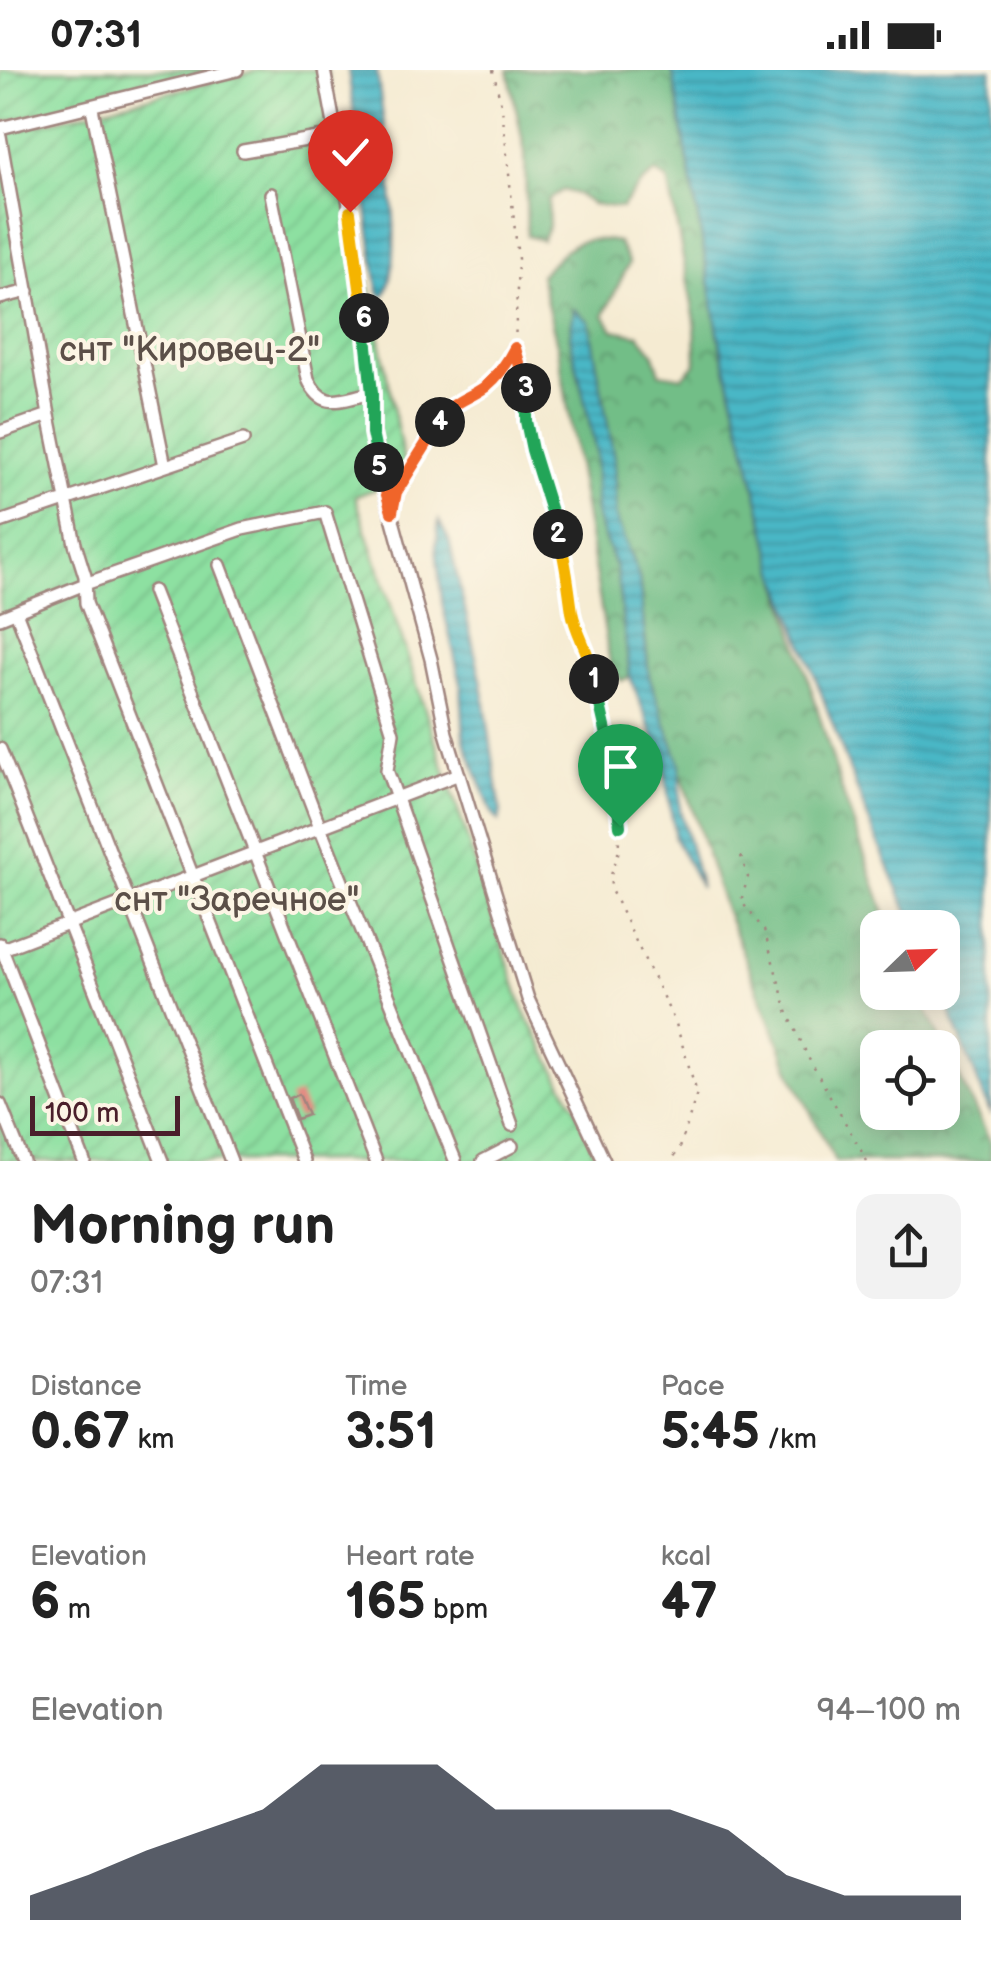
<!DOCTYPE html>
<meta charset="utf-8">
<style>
:root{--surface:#fff;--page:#f2f2f2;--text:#222;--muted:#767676;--accent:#111827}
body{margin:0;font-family:"Balsamiq Sans",sans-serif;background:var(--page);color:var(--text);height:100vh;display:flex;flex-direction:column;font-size:38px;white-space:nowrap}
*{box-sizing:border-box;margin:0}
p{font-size:32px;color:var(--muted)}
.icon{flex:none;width:55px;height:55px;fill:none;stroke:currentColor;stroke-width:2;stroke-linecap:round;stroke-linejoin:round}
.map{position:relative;height:1091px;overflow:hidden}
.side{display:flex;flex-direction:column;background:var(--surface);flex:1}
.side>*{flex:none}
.needle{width:65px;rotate:67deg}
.fabs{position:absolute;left:860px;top:840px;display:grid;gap:20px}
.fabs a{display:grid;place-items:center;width:100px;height:100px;border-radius:20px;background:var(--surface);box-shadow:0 5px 25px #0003;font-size:50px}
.scale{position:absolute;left:30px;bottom:25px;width:150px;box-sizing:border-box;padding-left:10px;border:5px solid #4a1f2b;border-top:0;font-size:28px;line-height:35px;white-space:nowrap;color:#4a1f2b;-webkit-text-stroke:8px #fcf5e5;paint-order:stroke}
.pin{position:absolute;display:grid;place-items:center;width:85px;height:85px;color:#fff;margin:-102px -42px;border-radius:50% 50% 50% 0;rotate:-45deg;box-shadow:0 0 10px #0007}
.pin .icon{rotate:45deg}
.km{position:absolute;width:50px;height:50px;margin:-25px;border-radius:50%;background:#222;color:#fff;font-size:28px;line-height:50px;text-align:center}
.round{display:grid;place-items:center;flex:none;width:105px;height:105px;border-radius:20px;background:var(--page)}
.head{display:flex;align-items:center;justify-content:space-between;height:170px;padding:0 30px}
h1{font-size:55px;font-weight:800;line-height:75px}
.stats{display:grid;grid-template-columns:repeat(3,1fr);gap:15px;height:170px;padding:10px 30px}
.stats div{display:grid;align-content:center}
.stats b{font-size:50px;font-weight:800}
.stats small{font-size:28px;font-weight:400}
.stats p{font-size:28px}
.chart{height:280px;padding:20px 30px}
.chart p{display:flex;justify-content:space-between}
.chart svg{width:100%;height:180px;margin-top:10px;fill:var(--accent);opacity:.7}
.status{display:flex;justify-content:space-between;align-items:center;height:70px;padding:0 50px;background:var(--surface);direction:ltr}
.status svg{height:28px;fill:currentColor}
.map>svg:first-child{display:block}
</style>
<div class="status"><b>07:31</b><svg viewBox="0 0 49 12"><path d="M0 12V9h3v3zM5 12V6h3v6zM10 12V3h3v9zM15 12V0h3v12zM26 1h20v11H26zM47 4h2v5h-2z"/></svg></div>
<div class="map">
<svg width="991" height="1091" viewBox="0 0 991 1091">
<defs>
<pattern id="forest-crowns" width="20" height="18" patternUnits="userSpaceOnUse" patternTransform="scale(2.5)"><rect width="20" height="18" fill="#72be87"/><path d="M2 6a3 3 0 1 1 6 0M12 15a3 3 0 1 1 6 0" fill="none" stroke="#609a6f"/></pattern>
<pattern id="garden-furrows" width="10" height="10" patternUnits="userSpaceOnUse" patternTransform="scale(2.5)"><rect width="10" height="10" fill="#8de0a1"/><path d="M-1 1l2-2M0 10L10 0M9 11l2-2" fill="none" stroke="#7bc08b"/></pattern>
<pattern id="water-rules" width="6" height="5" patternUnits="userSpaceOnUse" patternTransform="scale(2.5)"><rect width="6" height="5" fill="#4ab7c6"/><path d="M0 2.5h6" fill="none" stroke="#4094a1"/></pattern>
</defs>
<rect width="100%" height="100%" fill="#fcf5e5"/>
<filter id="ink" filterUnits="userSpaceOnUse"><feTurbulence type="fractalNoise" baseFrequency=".01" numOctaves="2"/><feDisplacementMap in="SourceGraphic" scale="20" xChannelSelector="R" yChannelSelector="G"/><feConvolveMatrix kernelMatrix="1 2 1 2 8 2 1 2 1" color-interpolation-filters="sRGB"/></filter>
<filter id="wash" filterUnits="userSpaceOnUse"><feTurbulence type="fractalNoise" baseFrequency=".0048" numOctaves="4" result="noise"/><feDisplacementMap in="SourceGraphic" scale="40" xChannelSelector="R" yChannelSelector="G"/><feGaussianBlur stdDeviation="2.25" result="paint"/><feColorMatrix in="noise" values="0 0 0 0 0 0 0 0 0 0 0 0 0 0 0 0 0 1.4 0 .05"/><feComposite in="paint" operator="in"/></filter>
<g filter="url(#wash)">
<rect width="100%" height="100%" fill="#f5ebd2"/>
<path fill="url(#forest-crowns)" stroke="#5e6e59" stroke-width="2.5" fill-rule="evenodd" d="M508 0H672L719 268 776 502 844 727 890 857 878 858V922L919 923 991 1073V1091H835L792 1005 723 834 649 606 639 507 616 448 614 388 574 239 570 267 596 382V446L616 498 630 607 621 611 610 593 558 278 540 205C569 175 575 164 618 172L629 193 604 245 613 260 639 265 653 282 660 303 683 307 696 293 695 250 668 110 655 103 640 115 621 138 592 134 577 124 563 120 548 130 549 156 542 170 527 166 525 82ZM878 978H942V1042H878Z"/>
<path fill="url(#garden-furrows)" stroke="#6c8066" stroke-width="2.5" d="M0 0H217L0 53Z
M260 0H327L407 408 355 426 523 939 575 1037 598 1091H0V64Z"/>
<path fill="url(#water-rules)" stroke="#4a6b78" stroke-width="2.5" d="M348 0H377C382 49 409 188 384 226L380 224 377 213Z
M672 0H991V1045L942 923V858L914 857 866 744 776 502 719 268Z
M574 239 589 251 614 388 616 448 639 507 649 606 680 694V739L701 818 675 769 663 691 630 607 616 498 596 446V382L570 266Z
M439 451 449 470 482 613 501 742 499 751 493 746 464 670 461 614 442 533 436 477Z"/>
<g id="blocks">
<path fill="#e38c84" d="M299 1024 308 1045 297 1049 289 1028Z"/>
</g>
</g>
<g filter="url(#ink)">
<use href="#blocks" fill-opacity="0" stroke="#a0857e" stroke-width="2.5"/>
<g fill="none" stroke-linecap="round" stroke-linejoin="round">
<g stroke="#a0857e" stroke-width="16">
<path id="minor" d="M324 0 355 167 372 323 374 381 431 589 446 663 528 929 604 1091
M92 38 165 396
M0 58 237 0
M0 66 49 345 75 474 85 506 86 533 304 1091
M243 81 335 65
M271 124 308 309C323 343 343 328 372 323
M0 228 28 221
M0 362 49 345
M0 452 243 370
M220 495 320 757 455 1090
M153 521 376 1091
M16 542 231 1091
M0 548 85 514 242 459 325 442 393 663 387 700 512 1055
M0 679 162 1091
M0 874 84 1091
M0 880 459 704
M0 1034 23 1091
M483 1091 512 1076"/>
</g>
<path stroke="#a0857e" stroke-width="2.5" stroke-dasharray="2.5 8" stroke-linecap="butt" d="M493 0 502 38 518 189 515 278 526 319V351L568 496 573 546 589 582 599 639 614 696 620 756 618 784 610 808 612 822 676 954 697 1023 680 1078 671 1091
M397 421 446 341 455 332 483 319 514 281
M741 786 748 807 741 831 764 860 787 941 809 989 867 1091"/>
<use href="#minor" stroke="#fff" stroke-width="11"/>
</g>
</g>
<g fill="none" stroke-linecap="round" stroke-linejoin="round" filter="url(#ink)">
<g stroke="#fff" stroke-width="20">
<path id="split-1" d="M594 609 614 696 620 756"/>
</g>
<g stroke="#fff" stroke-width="20">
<path id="split-2" d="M558 464C566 490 568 515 572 542 576 564 590 582 594 609"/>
</g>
<g stroke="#fff" stroke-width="20">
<path id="split-3" d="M526 318V351L532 380 558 464"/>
</g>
<g stroke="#fff" stroke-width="20">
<path id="split-4" d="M440 352C451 331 467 330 485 317 497 307 508 292 515 278L526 318"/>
</g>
<g stroke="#fff" stroke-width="20">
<path id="split-5" d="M379 397 392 442 396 422 440 352"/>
</g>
<g stroke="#fff" stroke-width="20">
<path id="split-6" d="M364 248 372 323V363L379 397"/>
</g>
<g stroke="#fff" stroke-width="20">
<path id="split-7" d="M350 142 364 248"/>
</g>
<use href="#split-1" stroke="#22a559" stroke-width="12"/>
<use href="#split-2" stroke="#f5b400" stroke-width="12"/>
<use href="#split-3" stroke="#22a559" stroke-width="12"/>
<use href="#split-4" stroke="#f0652b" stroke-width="12"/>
<use href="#split-5" stroke="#f0652b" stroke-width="12"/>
<use href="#split-6" stroke="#22a559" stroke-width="12"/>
<use href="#split-7" stroke="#f5b400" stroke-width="12"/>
</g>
<g text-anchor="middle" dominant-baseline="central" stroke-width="8" stroke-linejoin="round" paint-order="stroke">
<g font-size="35" fill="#5b4f48" stroke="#fcf5e5">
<text x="190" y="280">снт "Кировец-2"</text>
<text x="237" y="830">снт "Заречное"</text>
</g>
</g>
</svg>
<div class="fabs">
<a><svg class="needle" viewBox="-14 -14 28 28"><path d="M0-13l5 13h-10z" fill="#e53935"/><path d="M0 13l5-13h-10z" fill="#767676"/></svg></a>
<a><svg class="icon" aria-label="locate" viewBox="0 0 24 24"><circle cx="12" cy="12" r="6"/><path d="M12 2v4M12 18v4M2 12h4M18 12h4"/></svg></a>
</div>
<div class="scale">100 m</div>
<div class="pin" style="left:620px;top:756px;background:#1e9e55"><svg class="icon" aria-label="arrive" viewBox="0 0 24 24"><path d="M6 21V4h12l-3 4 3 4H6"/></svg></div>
<div class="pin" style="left:350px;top:142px;background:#d93025"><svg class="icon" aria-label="check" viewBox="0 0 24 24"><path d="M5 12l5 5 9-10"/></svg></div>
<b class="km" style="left:594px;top:609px">1</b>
<b class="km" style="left:558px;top:464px">2</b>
<b class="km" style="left:526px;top:318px">3</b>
<b class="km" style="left:440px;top:352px">4</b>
<b class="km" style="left:379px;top:397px">5</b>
<b class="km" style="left:364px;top:248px">6</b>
</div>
<section class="side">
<div class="head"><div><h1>Morning run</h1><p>07:31</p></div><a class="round"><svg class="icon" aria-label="share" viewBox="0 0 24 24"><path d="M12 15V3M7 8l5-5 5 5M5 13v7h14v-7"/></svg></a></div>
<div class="stats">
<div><p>Distance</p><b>0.67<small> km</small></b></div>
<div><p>Time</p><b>3:51</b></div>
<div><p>Pace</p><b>5:45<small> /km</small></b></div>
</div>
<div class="stats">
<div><p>Elevation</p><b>6<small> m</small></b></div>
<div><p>Heart rate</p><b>165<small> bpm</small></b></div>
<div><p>kcal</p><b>47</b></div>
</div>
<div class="chart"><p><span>Elevation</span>94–100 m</p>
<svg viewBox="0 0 160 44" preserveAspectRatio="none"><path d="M0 44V38L10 33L20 27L30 22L40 17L50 6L60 6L70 6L80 17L90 17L100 17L110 17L120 22L130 33L140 38L150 38L160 38V44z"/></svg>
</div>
</section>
